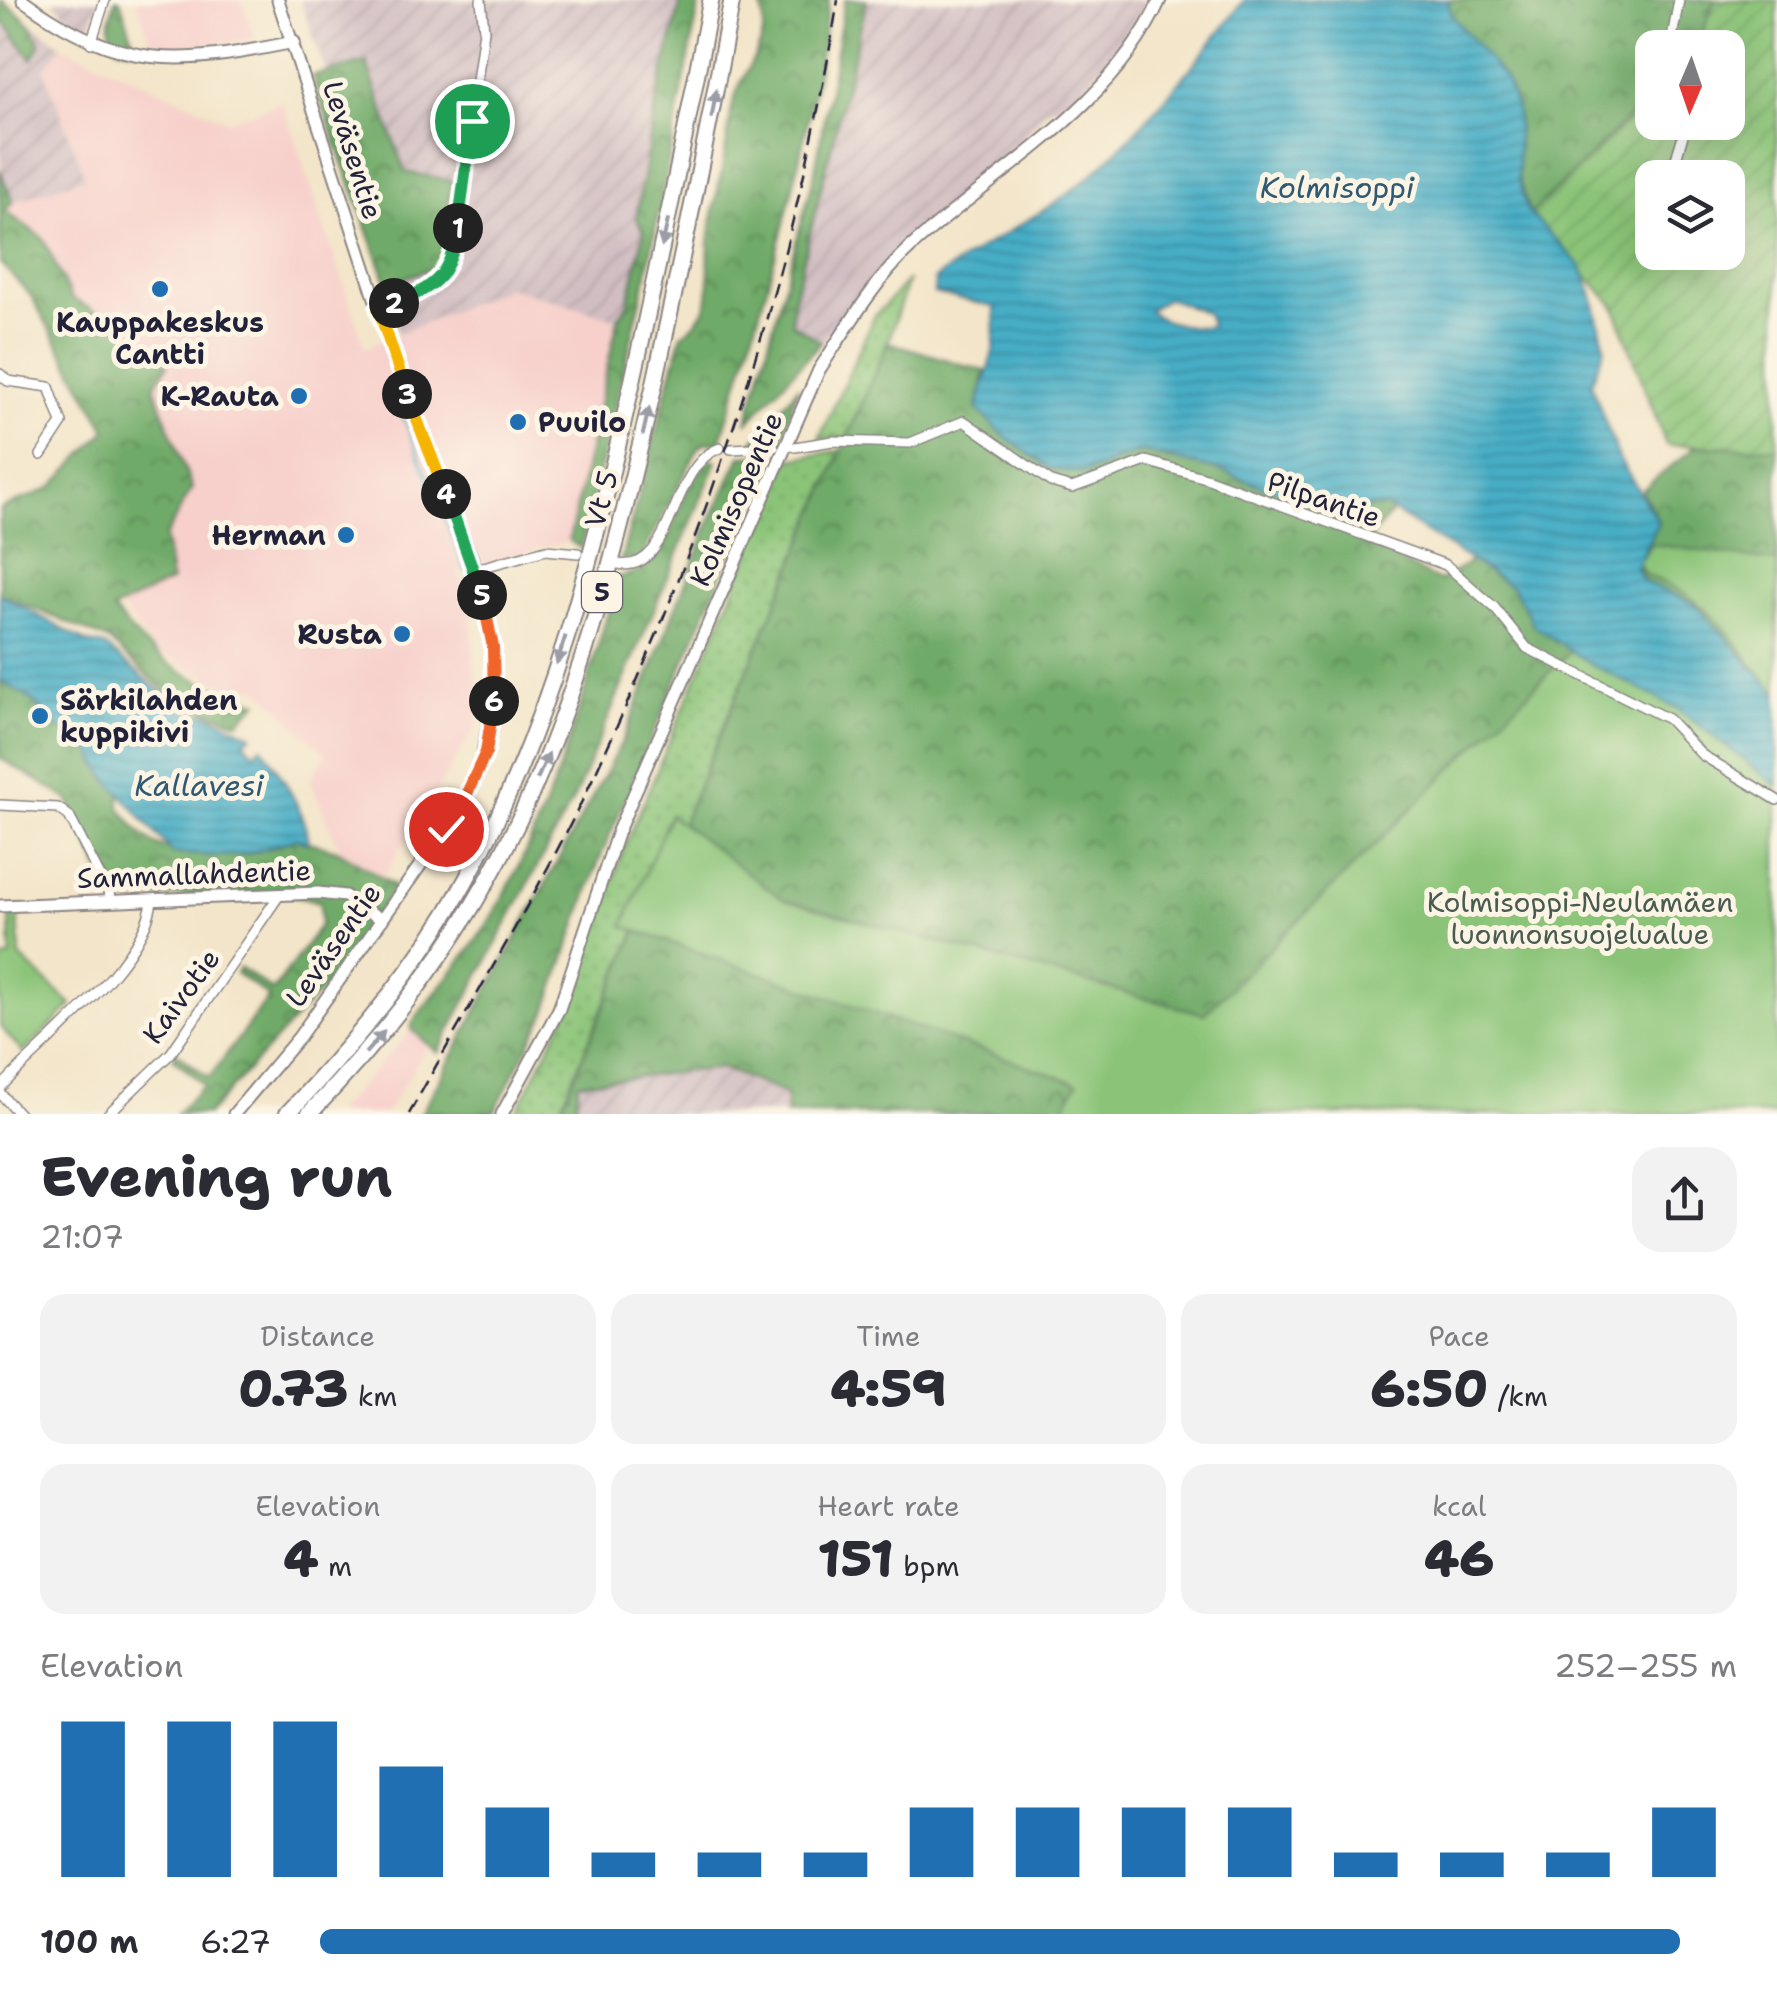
<!DOCTYPE html>
<meta charset="utf-8">
<style>
:root{--surface:#fff;--page:#f2f2f3;--text:#2b2b33;--muted:#7c7c81;--accent:#1f6fb2}
body{margin:0;font-family:"Shantell Sans",sans-serif;background:var(--page);color:var(--text);height:100vh;display:flex;flex-direction:column;font-size:38px;white-space:nowrap}
*{box-sizing:border-box;margin:0}
p{font-size:32px;color:var(--muted)}
.icon{flex:none;width:55px;height:55px;fill:none;stroke:currentColor;stroke-width:2;stroke-linecap:round;stroke-linejoin:round}
.map{position:relative;height:1114px;overflow:hidden}
.sheet{display:flex;flex-direction:column;background:var(--surface);flex:1}
.sheet>*{flex:none}
.needle{width:65px;rotate:182deg}
.tools{position:absolute;left:1635px;top:30px;display:grid;gap:20px}
.tools a{display:grid;place-items:center;width:110px;height:110px;border-radius:20px;background:var(--surface);box-shadow:0 10px 40px #0002;font-size:50px}
.pin{position:absolute;display:grid;place-items:center;width:85px;height:85px;color:#fff;margin:-42px;border:5px solid #fff;border-radius:50%;box-shadow:0 2px 10px #0007}
.km{position:absolute;width:50px;height:50px;margin:-25px;border-radius:50%;background:#222;color:#fff;font-size:28px;line-height:50px;text-align:center}
.round{display:grid;place-items:center;flex:none;width:105px;height:105px;border-radius:30px;background:var(--page)}
.headline{display:flex;align-items:center;justify-content:space-between;height:170px;padding:0 40px}
h1{font-size:55px;font-weight:800;line-height:75px}
.figures{display:grid;grid-template-columns:repeat(3,1fr);gap:15px;height:170px;padding:10px 40px}
.figures div{display:grid;align-content:center;border-radius:25px;background:var(--page);text-align:center}
.figures b{font-size:50px;font-weight:800}
.figures small{font-size:28px;font-weight:400}
.figures p{font-size:28px}
.chart{height:280px;padding:20px 40px}
.chart p{display:flex;justify-content:space-between}
.chart svg{width:100%;height:180px;margin-top:10px;stroke:var(--accent);stroke-width:6}
ul{padding:0 40px;list-style:none;font-size:32px}
li{display:grid;grid-template-columns:160px 120px 1fr;align-items:center;height:75px}
li i{height:25px;border-radius:12px;background:var(--accent)}
.map>svg:first-child{display:block}
</style>
<div class="map">
<svg width="1777" height="1114" viewBox="0 0 1777 1114">
<defs>
<pattern id="industrial-furrows" width="10" height="10" patternUnits="userSpaceOnUse" patternTransform="scale(2.5)"><rect width="10" height="10" fill="#d2bec2"/><path d="M-1 1l2-2M0 10L10 0M9 11l2-2" fill="none" stroke="#b4a3a8"/></pattern>
<pattern id="grass-dots" width="8" height="8" patternUnits="userSpaceOnUse" patternTransform="scale(2.5)"><rect width="8" height="8" fill="#8bc478"/><path d="M2 2h.1M6 6h.1" fill="none" stroke="#78a869" stroke-width="1.8" stroke-linecap="round"/></pattern>
<pattern id="forest-crowns" width="20" height="18" patternUnits="userSpaceOnUse" patternTransform="scale(2.5)"><rect width="20" height="18" fill="#70aa68"/><path d="M2 6a3 3 0 1 1 6 0M12 15a3 3 0 1 1 6 0" fill="none" stroke="#5c8a57"/></pattern>
<pattern id="garden-furrows" width="10" height="10" patternUnits="userSpaceOnUse" patternTransform="scale(2.5)"><rect width="10" height="10" fill="#8bc478"/><path d="M-1 1l2-2M0 10L10 0M9 11l2-2" fill="none" stroke="#78a869"/></pattern>
<pattern id="water-rules" width="6" height="5" patternUnits="userSpaceOnUse" patternTransform="scale(2.5)"><rect width="6" height="5" fill="#46aec6"/><path d="M0 2.5h6" fill="none" stroke="#3a8da2"/></pattern>
</defs>
<rect width="100%" height="100%" fill="#fcf5e5"/>
<filter id="ink" filterUnits="userSpaceOnUse"><feTurbulence type="fractalNoise" baseFrequency=".01" numOctaves="2"/><feDisplacementMap in="SourceGraphic" scale="20" xChannelSelector="R" yChannelSelector="G"/><feConvolveMatrix kernelMatrix="1 2 1 2 8 2 1 2 1" color-interpolation-filters="sRGB"/></filter>
<filter id="wash" filterUnits="userSpaceOnUse"><feTurbulence type="fractalNoise" baseFrequency=".0048" numOctaves="4" result="noise"/><feDisplacementMap in="SourceGraphic" scale="40" xChannelSelector="R" yChannelSelector="G"/><feGaussianBlur stdDeviation="2.25" result="paint"/><feColorMatrix in="noise" values="0 0 0 0 0 0 0 0 0 0 0 0 0 0 0 0 0 1.4 0 .05"/><feComposite in="paint" operator="in"/></filter>
<g filter="url(#wash)">
<rect width="100%" height="100%" fill="#f3e5c9"/>
<path fill="#f7d0cb" d="M136 0H242L255 39 154 50Z
M62 46 228 121 282 102 365 348 508 287 618 319 569 541 459 571 472 611 473 664 482 693 477 725 384 876 340 850 310 780 326 754 257 687 234 690 155 651 121 606 171 581 165 537 192 488 154 386 120 325 71 298 43 238 5 210 13 202 85 177 44 69Z
M412 1030 427 1047 385 1114H334Z"/>
<path fill="url(#industrial-furrows)" d="M1 0 62 46 44 69 85 177 13 202 0 170Z
M53 0H99L90 26 78 29Z
M300 0H681L658 94 636 218 644 231 628 303 618 319 508 287 398 334 387 284 440 265 366 63 326 73Z
M867 0H1148L1113 55 1083 86 1064 104 1045 111 1019 144 990 166 989 178 931 218 821 342 792 323V307Z
M722 1068 787 1094 786 1114H576L578 1084Z"/>
<path fill="url(#grass-dots)" stroke="#56735a" stroke-width="2.5" d="M908 280 888 342 847 438 819 439 874 317Z
M842 450 558 1114H515L570 1006 622 853 789 459Z"/>
<path fill="url(#forest-crowns)" stroke="#496652" stroke-width="2.5" d="M1 0C19 13 34 23 40 45L32 59 0 17Z
M115 0H120L136 49 118 47C105 32 110 18 115 0Z
M681 0H700L646 278 581 548 569 541 618 319 628 303 644 231 636 218 658 94Z
M759 0H829C808 151 766 297 720 442L704 443 698 449 641 558 621 560 682 334C720 308 706 282 709 244 711 214 720 183 725 153 728 135 729 117 734 100 745 63 776 42 759 0Z
M845 0H867L792 307V323L821 342 747 423 814 176Z
M1448 0H1715L1697 47 1652 48V95L1530 215 1518 178 1517 107 1505 79 1452 16Z
M366 62 405 172 452 181 440 265 387 284 312 76Z
M0 170 13 202 5 211 43 238 71 298 120 325 168 365 154 386 192 488 165 537 171 581 113 610C160 667 189 680 258 702L238 722 174 699 108 640 0 594V509L51 488 106 430 31 296 0 263Z
M888 342 985 371 977 409 1084 473 1141 451 1222 471 1269 489 1301 491 1330 509 1386 507 1393 511 1365 544 1440 581 1471 561 1514 588 1535 626 1587 662 1777 1114H786V1094L721 1068 578 1083 576 1114H558Z
M799 386 779 444H751Z
M1696 446 1777 448V693L1695 604 1644 582 1636 567 1658 521 1642 490Z
M773 455 598 863 546 1012 493 1114H421L624 738 710 521 741 456Z
M710 459 717 461 576 794 438 1053 412 1030V1023C437 989 468 956 490 920 552 816 585 691 618 577 666 568 669 529 687 491 693 479 702 469 710 459Z
M0 680 32 700 48 721 86 742 105 776 120 789V808C153 852 161 850 212 854 254 857 258 852 296 838L337 850 395 886 346 963 208 1114H176L204 1085 173 1058 177 1053 209 1078 269 997 236 973 240 968 273 991 321 924 320 902 278 891 113 899 68 799 0 758Z"/>
<path fill="#8bc478" stroke="#56735a" stroke-width="2.5" d="M1652 544 1777 562V697C1737 644 1711 597 1645 575L1638 562Z
M1611 611 1777 748V1114H1061L1077 1083 623 926 670 815 784 900 1204 1014Z
M10 915H18L20 957 72 1005 23 1053 0 1026V960L11 956Z"/>
<path fill="url(#garden-furrows)" stroke="#56735a" stroke-width="2.5" fill-rule="evenodd" d="M1715 0H1777V448L1666 445 1614 305 1530 215 1652 95V122H1728V48L1697 47ZM1652 178H1728V252H1652Z"/>
<path fill="url(#water-rules)" stroke="#346880" stroke-width="2.5" fill-rule="evenodd" d="M1244 0H1448L1452 16 1505 79 1517 108 1518 178 1527 210 1581 266 1592 292 1605 348 1591 383 1619 459 1658 521 1636 568 1644 582 1695 604 1777 693V786L1678 709 1587 662 1534 626 1514 588 1386 507 1330 509 1301 491 1269 489 1222 471 1141 451 1084 473 1051 469 1006 438 977 409 994 348 995 307 934 293 935 279C987 240 1051 213 1099 168 1153 117 1200 59 1244 0ZM1168 298 1207 313 1211 326C1195 329 1159 323 1149 310Z
M0 594 88 643 105 646 185 712 208 714 252 735 244 741 254 753 262 746C280 773 306 812 308 843L296 838C241 859 229 857 173 853L105 776 86 742 54 725 32 700 0 680Z"/>
<g fill="none" stroke-linecap="round" stroke-linejoin="round">
<path stroke="#46aec6" stroke-width="2.5" d="M389 382 467 574"/>
</g>
</g>
<g filter="url(#ink)">
<g fill="none" stroke-linecap="round" stroke-linejoin="round">
<g stroke="#8a8482" stroke-width="12">
<path id="street" d="M91 43 105 0
M1670 48 1679 0
M1672 172 1684 132 1681 122
M378 308 433 285 452 260 484 30 481 0
M0 374 8 381 49 387 62 423 41 455
M795 447 833 441 910 443 964 421 1051 482 1072 488 1146 461 1206 478 1446 565 1494 607 1527 648 1668 719 1702 755 1777 800
M731 449 774 447
M618 564C675 574 669 465 720 448
M476 569 546 550 578 553
M0 805 58 808 69 816 113 901
M0 1088C42 1043 147 962 152 900
M0 1093 19 1114
M108 1114 171 1053 280 894"/>
</g>
<g stroke="#8a8482" stroke-width="15">
<path id="secondary" d="M23 0C122 71 177 66 294 42
M0 906 318 893 345 896 382 920
M234 1114 299 1037 450 823 480 769 495 689 493 647 476 569 408 399 278 0
M502 1114 559 1009 618 831 819 370C847 328 874 281 911 247 996 170 1111 109 1160 0"/>
</g>
<g stroke="#8a8482" stroke-width="19">
<path id="highway" d="M287 1114C355 1042 418 967 466 880 551 726 595 549 633 379 661 253 687 127 711 0
M309 1114C391 1029 464 934 516 826 583 688 620 535 654 386 682 258 709 130 732 0"/>
</g>
<use href="#street" stroke="#fff" stroke-width="9"/>
<use href="#secondary" stroke="#fff" stroke-width="11"/>
<use href="#highway" stroke="#fff" stroke-width="15"/>
<path stroke="#22223b" stroke-width="2.5" stroke-dasharray="15 8" stroke-linecap="butt" d="M409 1114C466 1011 529 909 581 803 704 549 793 278 838 0"/>
</g>
<defs><path id="oneway-solid" d="M-6-.8H1V-3.2L6.5 0L1 3.2V.8H-6Z" transform="scale(2.5)"/></defs>
<g fill="#9c9ca7">
<use href="#oneway-solid" transform="translate(714 104) rotate(-80)"/>
<use href="#oneway-solid" transform="translate(665 233) rotate(103)"/>
<use href="#oneway-solid" transform="translate(646 421) rotate(-77)"/>
<use href="#oneway-solid" transform="translate(561 650) rotate(108)"/>
<use href="#oneway-solid" transform="translate(543 766) rotate(-66)"/>
<use href="#oneway-solid" transform="translate(375 1042) rotate(-49)"/>
</g>
</g>
<g fill="none" stroke-linecap="round" stroke-linejoin="round" filter="url(#ink)">
<g stroke="#fff" stroke-width="20">
<path id="split-1" d="M458 228 472 121"/>
</g>
<g stroke="#fff" stroke-width="20">
<path id="split-2" d="M394 303C438 288 451 272 458 228"/>
</g>
<g stroke="#fff" stroke-width="20">
<path id="split-3" d="M394 303 378 308 407 394"/>
</g>
<g stroke="#fff" stroke-width="20">
<path id="split-4" d="M407 394 446 494"/>
</g>
<g stroke="#fff" stroke-width="20">
<path id="split-5" d="M446 494 482 595"/>
</g>
<g stroke="#fff" stroke-width="20">
<path id="split-6" d="M482 595 493 647 494 701"/>
</g>
<g stroke="#fff" stroke-width="20">
<path id="split-7" d="M463 802 486 752 494 701"/>
</g>
<g stroke="#fff" stroke-width="20">
<path id="split-8" d="M446 829 463 802"/>
</g>
<use href="#split-1" stroke="#22a559" stroke-width="12"/>
<use href="#split-2" stroke="#22a559" stroke-width="12"/>
<use href="#split-3" stroke="#f5b400" stroke-width="12"/>
<use href="#split-4" stroke="#f5b400" stroke-width="12"/>
<use href="#split-5" stroke="#22a559" stroke-width="12"/>
<use href="#split-6" stroke="#f0652b" stroke-width="12"/>
<use href="#split-7" stroke="#f0652b" stroke-width="12"/>
<use href="#split-8" stroke="#f5b400" stroke-width="12"/>
</g>
<g fill="#1f6fb2" stroke="#fcf5e5" stroke-width="4">
<circle cx="160" cy="289" r="10"/>
<circle cx="299" cy="396" r="10"/>
<circle cx="518" cy="422" r="10"/>
<circle cx="346" cy="535" r="10"/>
<circle cx="402" cy="634" r="10"/>
<circle cx="40" cy="716" r="10"/>
</g>
<g text-anchor="middle" dominant-baseline="central" stroke-width="10" stroke-linejoin="round" paint-order="stroke">
<rect fill="#fcf5e5" stroke="#63616e" stroke-width="2.5" x="582" y="572" width="40" height="40" rx="8"/>
<g font-size="25" font-weight="bold" fill="#22223b">
<text x="602" y="592">5</text>
</g>
<g font-size="28" fill="#22223b" stroke="#fcf5e5">
<text transform="translate(353 150) rotate(73)">Leväsentie</text>
<text transform="translate(601 499) rotate(-75)">Vt 5</text>
<text transform="translate(736 499) rotate(-66)">Kolmisopentie</text>
<text transform="translate(1324 499) rotate(19)">Pilpantie</text>
<text transform="translate(194 874) rotate(-2)">Sammallahdentie</text>
<text transform="translate(333 945) rotate(-55)">Leväsentie</text>
<text transform="translate(181 996) rotate(-54)">Kaivotie</text>
</g>
<g font-size="28" font-weight="bold" fill="#22223b" stroke="#fcf5e5" text-anchor="end">
<text x="160" y="322" text-anchor="middle">Kauppakeskus<tspan x="160" dy="32">Cantti</tspan></text>
<text x="279" y="396">K-Rauta</text>
<text x="538" y="422" text-anchor="start">Puuilo</text>
<text x="326" y="535">Herman</text>
<text x="382" y="634">Rusta</text>
<text x="60" y="700" text-anchor="start">Särkilahden<tspan x="60" dy="32">kuppikivi</tspan></text>
</g>
<g font-size="28" fill="#475b50" stroke="#fcf5e5">
<text x="1580" y="902">Kolmisoppi-Neulamäen<tspan x="1580" dy="32">luonnonsuojelualue</tspan></text>
</g>
<g font-size="30" font-style="italic" fill="#305a73" stroke="#fcf5e5">
<text x="1337" y="187">Kolmisoppi</text>
<text x="199" y="785">Kallavesi</text>
</g>
</g>
</svg>
<div class="tools">
<a><svg class="needle" viewBox="-14 -14 28 28"><path d="M0-13l5 13h-10z" fill="#e53935"/><path d="M0 13l5-13h-10z" fill="#7c7c81"/></svg></a>
<a><svg class="icon" aria-label="layers" viewBox="0 0 24 24"><path d="M12 4l9 5-9 5-9-5zM3 14l9 5 9-5"/></svg></a>
</div>
<div class="pin" style="left:472px;top:121px;background:#1e9e55"><svg class="icon" aria-label="arrive" viewBox="0 0 24 24"><path d="M6 21V4h12l-3 4 3 4H6"/></svg></div>
<div class="pin" style="left:446px;top:829px;background:#d93025"><svg class="icon" aria-label="check" viewBox="0 0 24 24"><path d="M5 12l5 5 9-10"/></svg></div>
<b class="km" style="left:458px;top:228px">1</b>
<b class="km" style="left:394px;top:303px">2</b>
<b class="km" style="left:407px;top:394px">3</b>
<b class="km" style="left:446px;top:494px">4</b>
<b class="km" style="left:482px;top:595px">5</b>
<b class="km" style="left:494px;top:701px">6</b>
</div>
<section class="sheet">
<div class="headline"><div><h1>Evening run</h1><p>21:07</p></div><a class="round"><svg class="icon" aria-label="share" viewBox="0 0 24 24"><path d="M12 15V3M7 8l5-5 5 5M5 13v7h14v-7"/></svg></a></div>
<div class="figures">
<div><p>Distance</p><b>0.73<small> km</small></b></div>
<div><p>Time</p><b>4:59</b></div>
<div><p>Pace</p><b>6:50<small> /km</small></b></div>
</div>
<div class="figures">
<div><p>Elevation</p><b>4<small> m</small></b></div>
<div><p>Heart rate</p><b>151<small> bpm</small></b></div>
<div><p>kcal</p><b>46</b></div>
</div>
<div class="chart"><p><span>Elevation</span>252–255 m</p>
<svg viewBox="0 0 160 44" preserveAspectRatio="none"><path d="M5 44V6M15 44V6M25 44V6M35 44V17M45 44V27M55 44V38M65 44V38M75 44V38M85 44V27M95 44V27M105 44V27M115 44V27M125 44V38M135 44V38M145 44V38M155 44V27"/></svg>
</div>
<ul>
<li><b>100 m</b>6:27<i style="width:96%"></i></li>
</ul>
</section>
